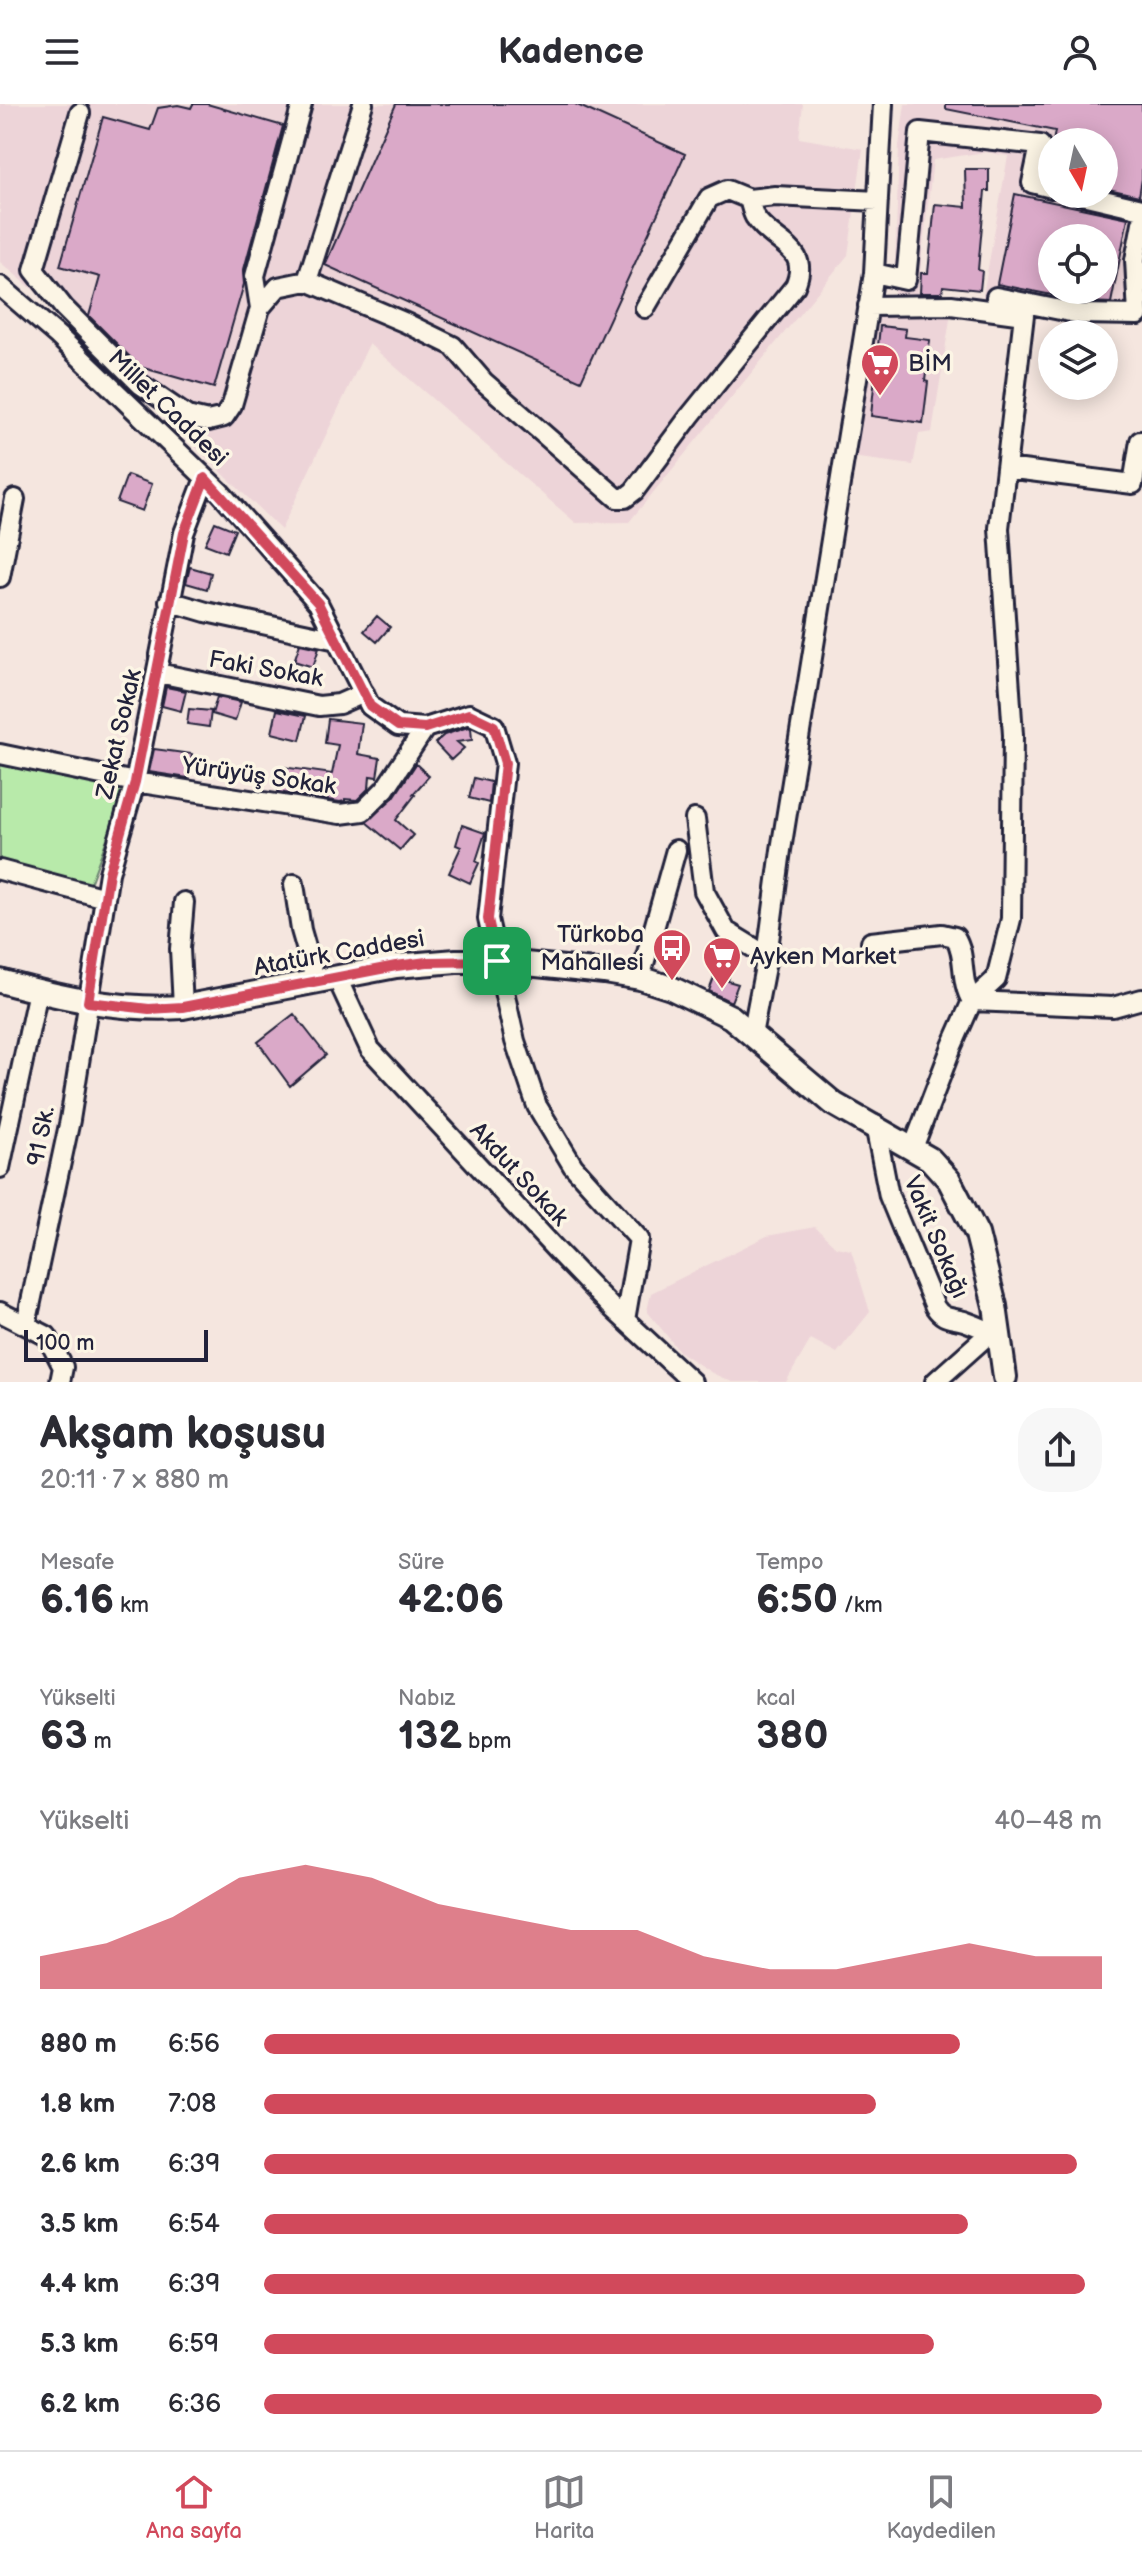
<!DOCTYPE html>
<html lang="tr">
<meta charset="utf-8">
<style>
:root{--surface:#fff;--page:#f7f7f7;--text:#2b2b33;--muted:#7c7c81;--line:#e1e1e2;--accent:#d1495b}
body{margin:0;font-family:"Balsamiq Sans",sans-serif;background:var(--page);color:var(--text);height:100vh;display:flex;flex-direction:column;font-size:30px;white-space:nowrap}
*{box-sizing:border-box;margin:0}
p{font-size:26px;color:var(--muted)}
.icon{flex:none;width:44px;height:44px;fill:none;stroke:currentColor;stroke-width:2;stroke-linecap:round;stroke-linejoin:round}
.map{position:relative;height:1278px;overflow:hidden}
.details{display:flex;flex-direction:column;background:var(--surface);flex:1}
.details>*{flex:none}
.needle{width:52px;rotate:171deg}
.buttons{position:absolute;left:1038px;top:24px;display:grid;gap:16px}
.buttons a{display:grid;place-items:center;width:80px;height:80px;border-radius:50%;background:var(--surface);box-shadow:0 4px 20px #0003;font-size:40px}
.scale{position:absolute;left:24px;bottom:20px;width:184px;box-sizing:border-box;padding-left:8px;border:4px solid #22223b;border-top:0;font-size:22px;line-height:28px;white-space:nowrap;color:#22223b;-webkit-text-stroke:6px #fcf5e5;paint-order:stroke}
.pin{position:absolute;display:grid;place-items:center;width:68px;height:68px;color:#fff;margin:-34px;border-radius:16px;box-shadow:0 4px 12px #0006}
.round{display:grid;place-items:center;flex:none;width:84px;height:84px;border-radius:32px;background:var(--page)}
.headline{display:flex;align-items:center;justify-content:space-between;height:136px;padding:0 40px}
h1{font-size:44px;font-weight:800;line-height:60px}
.figures{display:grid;grid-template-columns:repeat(3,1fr);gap:12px;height:136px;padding:8px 40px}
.figures div{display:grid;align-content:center}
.figures b{font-size:40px;font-weight:800}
.figures small{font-size:22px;font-weight:400}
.figures p{font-size:22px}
.chart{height:224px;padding:16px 40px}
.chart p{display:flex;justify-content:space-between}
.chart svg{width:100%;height:144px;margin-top:8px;fill:var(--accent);opacity:.7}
ul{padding:0 40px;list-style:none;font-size:26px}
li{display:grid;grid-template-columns:128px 96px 1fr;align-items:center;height:60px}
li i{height:20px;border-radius:10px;background:var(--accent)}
header{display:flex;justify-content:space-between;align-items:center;height:104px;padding:0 40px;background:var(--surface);font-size:36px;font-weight:800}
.tabs{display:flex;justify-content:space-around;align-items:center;height:112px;border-top:2px solid var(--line);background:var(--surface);font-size:22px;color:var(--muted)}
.tabs a{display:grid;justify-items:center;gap:4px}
.tabs .current{color:var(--accent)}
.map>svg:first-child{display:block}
</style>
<header><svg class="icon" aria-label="menu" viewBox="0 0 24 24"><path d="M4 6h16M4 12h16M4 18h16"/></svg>Kadence<svg class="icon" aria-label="person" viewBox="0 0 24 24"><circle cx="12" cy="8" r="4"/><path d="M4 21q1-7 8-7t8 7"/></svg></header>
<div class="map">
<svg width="1142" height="1278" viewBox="0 0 1142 1278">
<rect width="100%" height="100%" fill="#f5e6df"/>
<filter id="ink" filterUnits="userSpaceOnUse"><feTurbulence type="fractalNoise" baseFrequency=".0125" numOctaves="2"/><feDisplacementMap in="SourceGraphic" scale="16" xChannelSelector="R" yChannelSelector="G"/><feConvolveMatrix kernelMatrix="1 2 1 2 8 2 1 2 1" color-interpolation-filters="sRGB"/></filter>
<g filter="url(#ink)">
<path fill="#edd4d8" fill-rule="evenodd" d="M0 0H803L799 34 863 45 848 151 629 418 576 419 369 240 281 426 42 193 0 158Z
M905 0H1142V219L1103 222 982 197 1008 52 985 48 933 56 917 194 894 191 899 42ZM1052 38H1104V90H1052ZM1052 134H1104V186H1052Z
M878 209H951L932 328 919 330 913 361 851 353Z
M815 1123 836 1143 851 1146 870 1208 837 1249 811 1235 786 1278H732L712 1269 680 1248 647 1207 651 1189 693 1168 767 1132Z"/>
<path fill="#b8eaaa" stroke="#6d8672" stroke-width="2" d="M0 654 126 684 88 785 0 762Z"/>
<path fill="#daa9c8" stroke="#22223b" stroke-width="2" fill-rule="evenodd" d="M193 0H207L283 22 243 169 244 180 214 284 140 263 89 212 100 173 60 162 103 13 150 26 158 4 178 1 191 4Z
M396 0H575L685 50 581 277 325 161Z
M946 0H1142V75L1139 92 1104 84V38H1053L1055 27 946 5Z
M965 65H989V87H985L978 166 982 167 980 186 943 182 942 189H920L921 169H928L935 100 966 103Z
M1015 90 1128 114 1111 199 1087 198 997 180ZM1052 134H1104V186H1052Z
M880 222 906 225 905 233 930 236 925 277 928 278 923 319 871 312Z
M127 371 152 380 142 407 117 398Z
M215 418 235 426 226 448 205 440Z
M190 463 211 469 207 485 186 479Z
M377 512 390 523 377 538 364 527Z
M300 540 319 544 313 563 294 557Z
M166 583 186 587 181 607 162 602Z
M217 593 241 598 235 617 212 610Z
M189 605 211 607 209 623 187 620Z
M277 606 306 612 300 636 272 629Z
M328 615 362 619 358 650 380 654 377 673 370 672 369 684 357 696 345 695V697L340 698 278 688 283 663 332 670 338 641 325 639Z
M468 623 471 624 472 636 457 638 464 644 451 656 435 639 444 631Z
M154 645 192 650 188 674 149 668Z
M416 660 429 672 413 690 415 691 396 716 413 731 400 746 366 718 394 693Z
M474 674 491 678 489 699 469 694Z
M462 721 485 729 476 757 479 759 470 779 449 769 461 743 456 741Z
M716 868 729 872 728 877 738 880 731 898 709 887Z
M294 910 326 951 290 982 258 938Z"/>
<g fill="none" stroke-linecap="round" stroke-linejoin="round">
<g stroke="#22223b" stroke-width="24">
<path id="minor" d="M80 9 34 166 64 204 140 280 187 312 208 317 224 313 232 301 260 204 278 183 307 177 406 219 453 242 484 278 617 394H625L634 387 690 312 795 182C812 143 773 141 755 113 752 108 751 101 749 95
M1078 90 1142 105
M874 169 906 176 920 28 1040 41 1032 79 1052 84
M307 177 363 0
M0 182 58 232 220 388 318 499 370 602 398 622 425 624 469 610 494 622 505 659 488 815 515 937 537 1002 573 1062 639 1135 625 1216
M996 193 1080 210 1138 211 1135 156 1142 119
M868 202 951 201 1024 211 999 424 1013 631 1011 815 996 875 972 897C959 876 967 852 955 833L942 830 871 838
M260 204 255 172 302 0
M645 204 709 94 727 86 749 95 775 92 878 97
M1006 364 1133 380 1140 337H1142
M0 473 15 395
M169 497 206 508 337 536
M158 569 319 602 339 600 364 589
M0 650 135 678 340 710 363 707 385 685 425 624
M695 715 704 787 726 827 767 852
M0 766 105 794
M294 780 301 826 316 878
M337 874 370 945 558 1148 610 1202 692 1278
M640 874 676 746
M183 903 180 845 184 798
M752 931 767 852 781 746 874 169 883 0
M875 1021 889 1092 935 1203C944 1216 950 1213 964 1217 973 1220 982 1224 991 1228
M913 1044 952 942 972 897 1113 903 1142 895
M0 1064 38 887
M0 1208 47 1232 63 1263 60 1278
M26 1221 70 1016 109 769 135 678 184 429 205 374
M935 1278 991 1228 998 1226"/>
</g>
<g stroke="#22223b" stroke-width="28">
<path id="major" d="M0 877C61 894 120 907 183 903L396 862 456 857H497L604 868 640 874 671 884 731 913 834 1000 930 1055 949 1076 977 1130 995 1202 1005 1273"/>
</g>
<use href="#minor" stroke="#fcf5e5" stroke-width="18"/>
<use href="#major" stroke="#fcf5e5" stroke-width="22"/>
</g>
</g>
<g fill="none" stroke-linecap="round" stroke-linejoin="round" filter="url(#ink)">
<g stroke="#fff" stroke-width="16">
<path id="route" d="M205 374 318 499 370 602 398 622 425 624 469 610 494 622 505 659 488 815 497 857 427 858 396 862 183 903 149 905 88 898 109 769 135 678 184 429Z"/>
</g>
<use href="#route" stroke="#d1495b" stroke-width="10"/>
</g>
<defs>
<g id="supermarket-pin" transform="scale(2)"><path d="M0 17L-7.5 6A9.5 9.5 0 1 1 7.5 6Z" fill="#d1495b" stroke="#fcf5e5"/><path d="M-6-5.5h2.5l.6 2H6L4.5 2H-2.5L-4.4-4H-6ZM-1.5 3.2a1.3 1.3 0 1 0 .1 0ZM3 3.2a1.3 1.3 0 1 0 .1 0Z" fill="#fff"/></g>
<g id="bus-pin" transform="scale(2)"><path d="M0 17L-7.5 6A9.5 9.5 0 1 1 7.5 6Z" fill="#d1495b" stroke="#fcf5e5"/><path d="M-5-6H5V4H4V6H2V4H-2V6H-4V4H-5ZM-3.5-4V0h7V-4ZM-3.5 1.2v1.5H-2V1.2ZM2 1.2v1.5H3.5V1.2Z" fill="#fff"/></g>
</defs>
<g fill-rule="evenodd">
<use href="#supermarket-pin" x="880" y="259"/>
<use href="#bus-pin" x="672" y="844"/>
<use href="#supermarket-pin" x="722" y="852"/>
</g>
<g text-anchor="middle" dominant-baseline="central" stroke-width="7" stroke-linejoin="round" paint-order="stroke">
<g font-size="24" fill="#22223b" stroke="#fcf5e5" text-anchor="start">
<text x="908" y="259">BİM</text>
<text x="644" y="830" text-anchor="end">Türkoba<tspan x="644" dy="28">Mahallesi</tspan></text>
<text x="750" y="852">Ayken Market</text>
</g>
<g font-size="24" fill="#22223b" stroke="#fcf5e5">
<text transform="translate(168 304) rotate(44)">Millet Caddesi</text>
<text transform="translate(266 565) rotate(10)">Faki Sokak</text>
<text transform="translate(119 630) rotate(-77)">Zekat Sokak</text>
<text transform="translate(259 672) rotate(8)">Yürüyüş Sokak</text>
<text transform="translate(339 849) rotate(-10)">Atatürk Caddesi</text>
<text transform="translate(41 1032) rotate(-79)">91 Sk.</text>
<text transform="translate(519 1070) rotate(47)">Akdut Sokak</text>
<text transform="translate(936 1133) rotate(67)">Vakit Sokağı</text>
</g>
</g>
</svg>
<div class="buttons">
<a><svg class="needle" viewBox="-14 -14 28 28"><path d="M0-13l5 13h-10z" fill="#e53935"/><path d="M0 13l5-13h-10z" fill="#7c7c81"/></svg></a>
<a><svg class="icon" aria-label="locate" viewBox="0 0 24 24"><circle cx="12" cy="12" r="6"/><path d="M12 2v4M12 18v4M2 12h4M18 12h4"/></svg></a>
<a><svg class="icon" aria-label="layers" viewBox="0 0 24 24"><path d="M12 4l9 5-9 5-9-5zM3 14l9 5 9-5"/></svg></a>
</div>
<div class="scale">100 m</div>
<div class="pin" style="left:497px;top:857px;background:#1e9e55"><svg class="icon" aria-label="arrive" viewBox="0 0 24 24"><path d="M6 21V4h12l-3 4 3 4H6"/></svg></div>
</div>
<section class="details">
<div class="headline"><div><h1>Akşam koşusu</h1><p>20:11 · 7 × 880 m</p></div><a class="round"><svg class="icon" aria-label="share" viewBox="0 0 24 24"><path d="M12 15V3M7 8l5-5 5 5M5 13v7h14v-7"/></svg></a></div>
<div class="figures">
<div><p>Mesafe</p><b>6.16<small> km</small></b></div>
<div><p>Süre</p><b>42:06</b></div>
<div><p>Tempo</p><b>6:50<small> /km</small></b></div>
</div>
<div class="figures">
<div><p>Yükselti</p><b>63<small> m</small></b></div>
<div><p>Nabız</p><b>132<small> bpm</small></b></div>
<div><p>kcal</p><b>380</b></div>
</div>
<div class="chart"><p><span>Yükselti</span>40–48 m</p>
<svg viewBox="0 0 160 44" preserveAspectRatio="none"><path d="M0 44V34L10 30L20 22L30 10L40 6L50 10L60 18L70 22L80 26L90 26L100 34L110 38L120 38L130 34L140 30L150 34L160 34V44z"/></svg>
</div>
<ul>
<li><b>880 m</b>6:56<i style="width:83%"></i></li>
<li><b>1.8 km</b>7:08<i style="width:73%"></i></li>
<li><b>2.6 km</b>6:39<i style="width:97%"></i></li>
<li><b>3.5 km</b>6:54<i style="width:84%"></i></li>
<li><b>4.4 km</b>6:39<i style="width:98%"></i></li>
<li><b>5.3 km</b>6:59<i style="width:80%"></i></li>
<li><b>6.2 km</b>6:36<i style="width:100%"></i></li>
</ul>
</section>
<nav class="tabs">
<a class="current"><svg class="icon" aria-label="home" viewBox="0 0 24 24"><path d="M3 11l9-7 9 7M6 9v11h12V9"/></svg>Ana sayfa</a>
<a><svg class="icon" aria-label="map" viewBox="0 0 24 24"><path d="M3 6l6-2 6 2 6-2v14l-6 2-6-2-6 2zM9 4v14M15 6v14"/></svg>Harita</a>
<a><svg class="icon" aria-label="saved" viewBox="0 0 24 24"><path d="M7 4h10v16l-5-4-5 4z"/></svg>Kaydedilen</a>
</nav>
